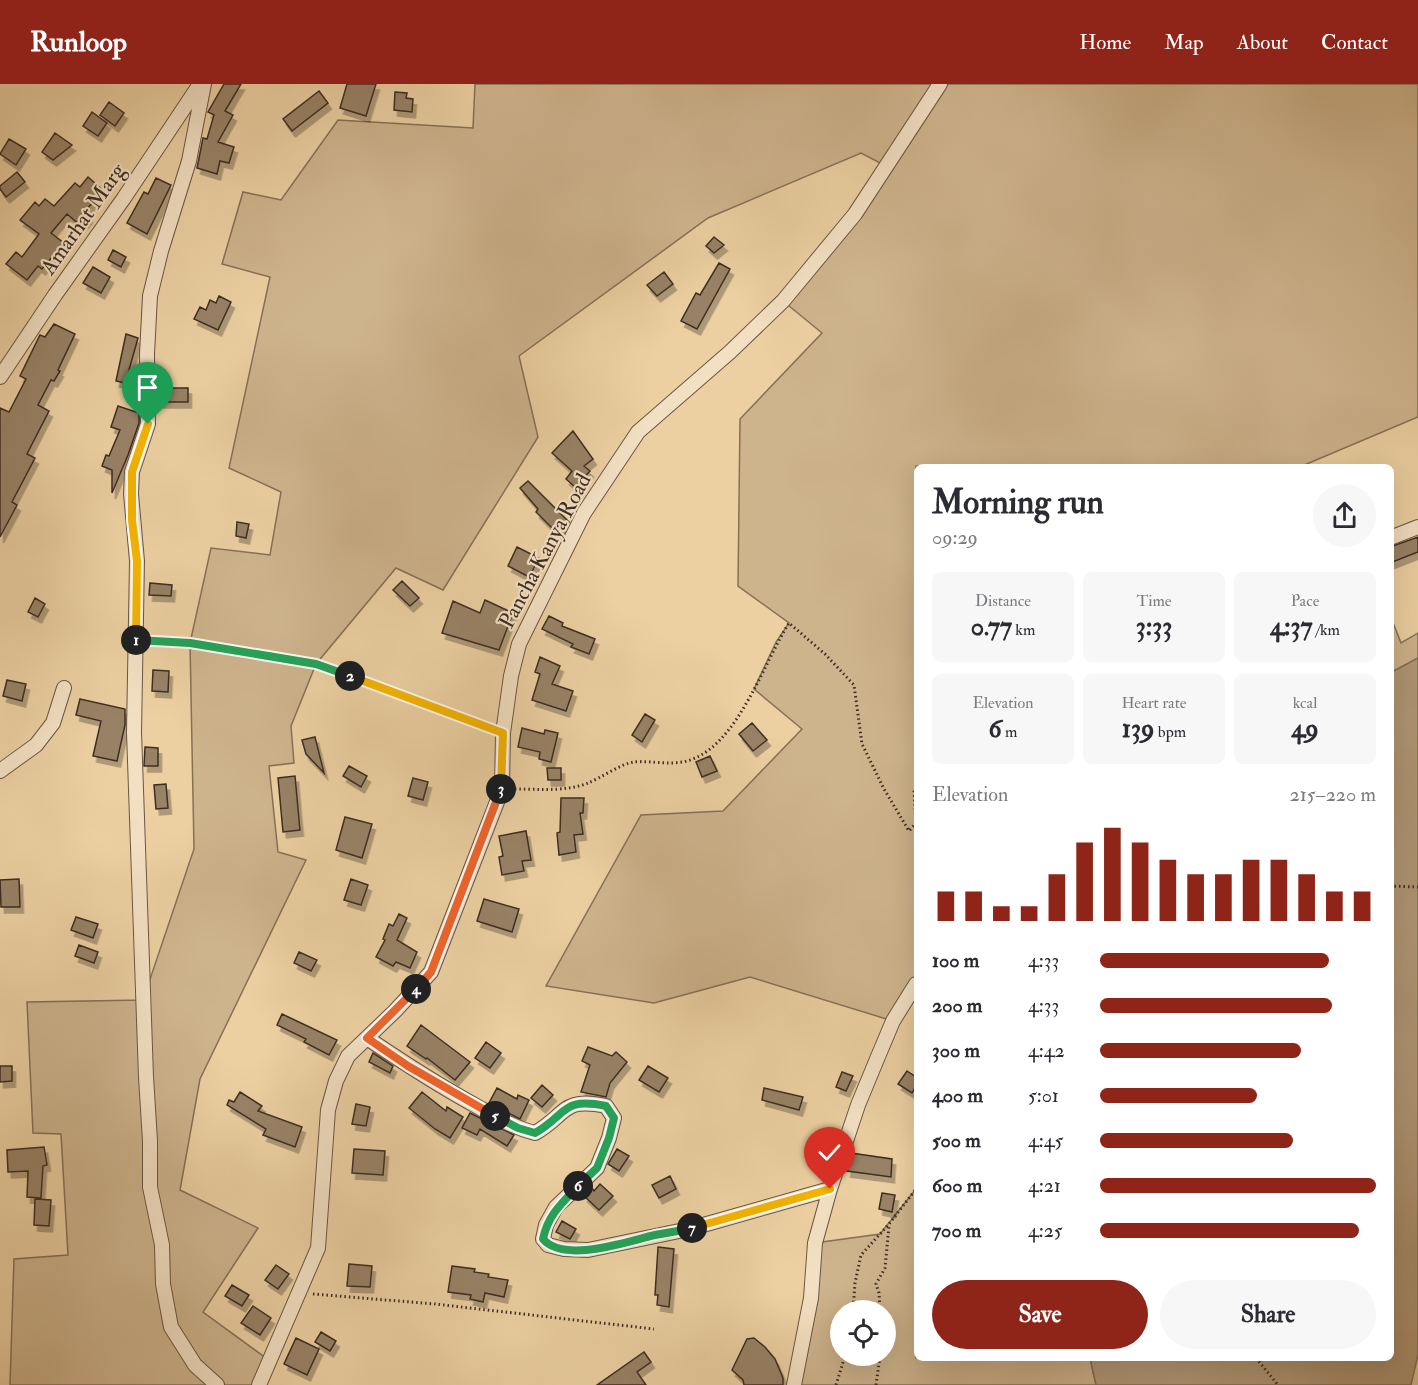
<!DOCTYPE html>
<meta charset="utf-8">
<style>
:root{--surface:#fff;--page:#f7f7f7;--text:#2b2b33;--muted:#7c7c81;--accent:#8f2418}
body{margin:0;font-family:"IM FELL Double Pica",serif;background:var(--page);color:var(--text);height:100vh;display:flex;flex-direction:column;font-size:22px;white-space:nowrap}
*{box-sizing:border-box;margin:0}
p{font-size:20px;color:var(--muted)}
.icon{flex:none;width:33px;height:33px;fill:none;stroke:currentColor;stroke-width:2;stroke-linecap:round;stroke-linejoin:round}
.map{position:relative;flex:1;overflow:hidden}
.drawer{position:absolute;left:914px;top:380px;width:480px;height:897px;display:flex;flex-direction:column;background:var(--surface);border-radius:9px;box-shadow:0 6px 24px #0002}
.drawer>*{flex:none}
.fabs{position:absolute;left:830px;top:1216px;display:grid;gap:12px}
.fabs a{display:grid;place-items:center;width:66px;height:66px;border-radius:50%;background:var(--surface);box-shadow:0 6px 24px #0002;font-size:30px}
.pin{position:absolute;display:grid;place-items:center;width:51px;height:51px;color:#fff;margin:-62px -26px;border-radius:50% 50% 50% 0;rotate:-45deg;box-shadow:0 0 6px #0007}
.pin .icon{rotate:45deg}
.km{position:absolute;width:30px;height:30px;margin:-15px;border-radius:50%;background:#222;color:#fff;font-size:16px;line-height:30px;text-align:center}
.round{display:grid;place-items:center;flex:none;width:63px;height:63px;border-radius:32px;background:var(--page)}
.overview{display:flex;align-items:center;justify-content:space-between;height:102px;padding:0 18px}
h1{font-size:33px;font-weight:800;line-height:45px}
.metrics{display:grid;grid-template-columns:repeat(3,1fr);gap:9px;height:102px;padding:6px 18px}
.metrics div{display:grid;align-content:center;border-radius:9px;background:var(--page);text-align:center}
.metrics b{font-size:26px;font-weight:800}
.metrics small{font-size:16px;font-weight:400}
.metrics p{font-size:16px}
.chart{height:168px;padding:12px 18px}
.chart p{display:flex;justify-content:space-between}
.chart svg{width:100%;height:108px;margin-top:6px;stroke:var(--accent);stroke-width:6}
.button{display:flex;gap:12px;margin-top:auto;padding:12px 18px}
.button a{flex:1;height:69px;border-radius:36px;background:var(--accent);color:#fff;font-size:24px;font-weight:800;line-height:69px;text-align:center}
.button a+a{background:var(--page);color:var(--text)}
ul{padding:0 18px;list-style:none;font-size:20px}
li{display:grid;grid-template-columns:96px 72px 1fr;align-items:center;height:45px}
li i{height:15px;border-radius:8px;background:var(--accent)}
header{display:flex;align-items:center;gap:36px;box-sizing:border-box;height:84px;padding:0 30px;background:var(--accent);color:#fff}
header strong{font-size:28px}
nav{display:flex;gap:33px;margin-inline-start:auto;font-size:21px}
.map>svg:first-child{display:block}
</style>
<header>
<strong>Runloop</strong>
<nav><a>Home</a><a>Map</a><a>About</a><a>Contact</a></nav>
</header>
<div class="map">
<svg width="1418" height="1301" viewBox="0 0 1418 1301">
<defs>
<filter id="shadow"><feDropShadow dx="3.5" dy="6" stdDeviation="0" flood-color="#0004"/></filter>
</defs>
<rect width="100%" height="100%" fill="#ecd0a2"/>
<filter id="stains"><feTurbulence type="fractalNoise" baseFrequency=".00333" numOctaves="4"/><feColorMatrix values="0 0 0 0 .2 0 0 0 0 .09 0 0 0 0 .02 0 0 0 .5 -.17"/></filter>
<radialGradient id="worn" r=".72"><stop offset=".6" stop-color="#630" stop-opacity="0"/><stop offset="1" stop-color="#630" stop-opacity=".3"/></radialGradient>
<path fill="#ceb48d" stroke="#867058" stroke-width="1.5" fill-rule="evenodd" d="M475 0H1418V333L1302 382H916V900L893 937 750 893 654 919 546 902 641 731 723 727 802 645 754 605 776 558 789 539 738 502 740 335 822 249 783 217 886 82 861 69 708 134 519 272 538 353 443 506 396 484 316 580 291 642 294 679 269 682 278 768 306 776 200 995 180 1106 258 1144 203 1228 270 1277 259 1301H10L14 1175 68 1171 61 1050 33 1049 27 918 143 916 194 765 190 559 211 464 270 471 281 408 229 384 270 193 222 180 243 108 281 116 338 36 473 44Z
M1390 531 1401 559 1418 549V574L1391 589Z
M916 1105V1274H1090L1096 1301H794L815 1159 880 1150ZM840 1227H885V1272H840Z"/>
<path fill="#b19977" stroke="#836e56" stroke-width="1.5" d="M1418 574V1271L1411 1301H1096L1090 1274H1390V589Z"/>
<path fill="#988266" stroke="#3e2d24" stroke-width="1.5" filter="url(#shadow)" d="M224 0H241L225 27 233 31 218 58 234 63 229 79 220 77 217 90 197 84 203 54 207 55 214 31 208 28Z
M347 0H376L366 32 340 24Z
M319 7 328 19 292 47 283 35Z
M395 8 407 9 406 14 413 15 412 28 394 26Z
M109 18 124 29 115 42 100 31Z
M92 28 107 39 98 52 83 42Z
M55 49 72 61 53 76 42 68Z
M9 55 26 65 16 81 0 70Z
M17 88 25 98 6 113 0 105V102Z
M88 93 103 106 84 129 89 133 81 142 67 130 51 149 64 159 42 185 38 182 27 196 6 180 16 168 22 173 39 150 20 136 35 118 39 122 45 115 54 122 75 99 80 103Z
M156 94 171 101 147 150 127 139 144 108 148 110Z
M714 153 724 161 714 169 706 162Z
M113 166 126 173 121 183 108 176Z
M719 179 730 185 697 245 681 237 696 209 700 211Z
M93 183 110 193 101 209 83 199Z
M664 188 673 200 657 212 647 201Z
M219 212 231 218 218 246 194 235 200 223 206 226 210 216 216 219Z
M54 240 75 250 58 286 60 287 54 297 51 296 38 321 49 327 27 370 35 374 12 418 17 421 0 453V324L9 328 26 295 20 292 40 251 45 253Z
M126 250 138 254 129 286 138 288V302L116 297Z
M158 304H188V318H158Z
M118 322 139 329V339L128 371 112 409V386L102 382 106 371 109 372 120 346 111 343Z
M573 347 593 375 584 382 590 387 575 403 566 395 572 387 552 369Z
M528 397 569 438 558 450 536 428 538 425 520 404Z
M237 438 249 440 246 454 236 452Z
M1418 453V468L1390 479V463Z
M517 463 539 474 529 493 508 482Z
M402 497 419 514 410 522 393 506Z
M150 499 172 501 171 512 149 511Z
M35 514 45 520 38 533 28 528Z
M485 516 513 529 499 566 442 549 453 517 480 529Z
M549 532 563 539 562 542 595 555 589 570 571 563 573 560 542 545Z
M540 573 560 582 552 600 573 607 566 627 532 616 540 590 535 588Z
M153 586 169 587 168 608 152 607Z
M7 596 26 600 22 617 3 612Z
M80 615 125 625V641L117 677 93 672 101 637 76 631Z
M645 630 655 636 642 658 632 651Z
M752 639 767 656 753 667 739 650Z
M522 644 544 650 545 646 558 649 551 678 539 675 540 668 518 663Z
M315 653 324 689 306 670 302 656Z
M145 663 158 664V682H144Z
M710 672 717 687 702 693 696 678Z
M349 682 367 692 361 703 343 692Z
M547 684H561V696H548Z
M295 692 300 746 283 748 278 694Z
M413 694 428 698 423 716 408 712Z
M166 700 168 724 156 725 154 701Z
M561 714H584L583 729H580L583 750 574 751 576 768 559 771 557 749 560 748Z
M345 733 372 740 362 774 336 766Z
M526 747 531 776 522 777 524 787 502 791 499 773 503 772 499 752Z
M19 795 20 823H1L0 796Z
M351 795 368 801 361 821 344 816Z
M484 815 519 825 512 848 477 837Z
M399 830 407 834 397 856 417 868 410 884 396 878 393 882 376 873 385 856 383 855 389 840 393 842Z
M76 833 98 840 93 854 71 846Z
M79 861 98 868 94 879 75 872Z
M299 868 317 876 311 887 294 879Z
M282 930 337 956 329 971 304 958 306 955 277 941Z
M421 941 470 978 455 996 427 974 426 975 407 962Z
M486 958 501 969 490 984 475 974Z
M588 963 612 972 616 968 627 978 610 999 606 1013 581 1008 590 981 582 977Z
M373 969 393 982 390 989 369 978Z
M0 982H12V997L0 998Z
M648 982 668 994 659 1008 639 996Z
M907 987 916 993V1002L912 1009 898 1000Z
M842 988 853 992 846 1007 836 1003Z
M542 1001 553 1011 542 1023 531 1014Z
M497 1004 517 1015 518 1011 529 1016 520 1035 489 1019Z
M764 1004 803 1013 799 1026 762 1016Z
M240 1008 262 1022 258 1027 302 1043 295 1063 263 1051 266 1045 227 1021 229 1016 234 1018Z
M422 1008 446 1027 447 1023 463 1033 450 1054 435 1045 409 1024Z
M356 1020 370 1023 366 1042 352 1040Z
M470 1029 514 1051 507 1062 480 1045 477 1051 462 1044Z
M44 1063 47 1081 43 1082 41 1114 27 1113 28 1087 8 1088 7 1066Z
M354 1065 385 1067 383 1091 352 1089Z
M617 1065 629 1072 619 1087 608 1080Z
M851 1069 892 1075 891 1093 847 1087Z
M670 1092 676 1105 659 1114 652 1101Z
M600 1100 613 1112 599 1126 584 1112 592 1104 594 1107Z
M882 1109 895 1111 892 1128 879 1125Z
M35 1115 51 1116 49 1142 34 1141Z
M562 1137 576 1145 570 1155 556 1148Z
M658 1163 674 1165 669 1223 657 1221 658 1211H655Z
M349 1180 372 1182 370 1203 347 1202Z
M276 1181 289 1190 278 1205 265 1196Z
M452 1182 475 1185 474 1188 489 1190 488 1193 508 1196 504 1213 485 1209 483 1218 470 1215 471 1211 448 1208Z
M232 1201 249 1211 242 1222 225 1212Z
M253 1222 271 1234 260 1251 241 1239Z
M321 1248 336 1257 330 1267 315 1258Z
M296 1254 319 1265 307 1291 284 1280Z
M754 1254 765 1263 775 1275 783 1294V1301H744L743 1296 732 1286 747 1255Z
M644 1268 651 1278 637 1288 646 1301H597Z"/>
<g fill="none" stroke-linecap="round" stroke-linejoin="round">
<g stroke="#6a5644" stroke-width="16">
<path id="minor" d="M204 0 189 77 161 167 150 212 147 270 148 340 132 388 131 410 137 477 134 648 146 993 150 1057V1103L162 1161 163 1200 171 1243 195 1281 217 1301
M0 293 55 211 124 114 200 0
M1390 454 1418 443
M0 687 36 661 53 639 64 604
M367 954C404 979 441 1003 480 1024 498 1034 515 1044 535 1049 568 1030 561 1013 606 1022L614 1034 609 1054 597 1084 556 1123 546 1141 543 1155 548 1161 564 1165 588 1166 689 1145 830 1105
M259 1301 318 1164 328 1026 336 997 348 972 395 927 431 888 502 705 503 649 511 592 519 560 584 429 638 348 730 268 783 217 855 130 940 0
M794 1301 811 1214 815 1159 830 1105 858 1021 877 975 893 937 916 900"/>
</g>
<path stroke="#3e2d24" stroke-width="3" stroke-dasharray="1.5 3" stroke-linecap="butt" d="M150 557 190 559 316 580 490 644
M515 705C538 705 566 708 588 699 601 694 620 680 634 678 653 676 673 683 693 675 739 657 764 578 789 539L825 570 854 601 862 660 884 705 909 747 916 739 914 706 916 705
M1390 802 1418 803
M313 1210 435 1220 654 1245
M853 1227 855 1199 861 1171 889 1140 916 1105
M880 1227 879 1209 876 1200 885 1184 889 1142
M1256 1274 1278 1301
M836 1301 845 1272
M876 1301 880 1272"/>
<use href="#minor" stroke="#f3e0c3" stroke-width="14"/>
</g>
<g fill="none" stroke-linecap="round" stroke-linejoin="round">
<g stroke="#fff" stroke-width="12">
<path id="split-1" d="M136 556 137 477 132 436V388L148 340"/>
</g>
<g stroke="#fff" stroke-width="12">
<path id="split-2" d="M136 556 190 559 316 580 350 592"/>
</g>
<g stroke="#fff" stroke-width="12">
<path id="split-3" d="M350 592 503 649 501 705"/>
</g>
<g stroke="#fff" stroke-width="12">
<path id="split-4" d="M416 905 431 888 501 705"/>
</g>
<g stroke="#fff" stroke-width="12">
<path id="split-5" d="M416 905 367 954 408 982 495 1032"/>
</g>
<g stroke="#fff" stroke-width="12">
<path id="split-6" d="M495 1032 518 1044 535 1049C568 1030 561 1013 606 1022L614 1034 609 1054 597 1084 578 1102"/>
</g>
<g stroke="#fff" stroke-width="12">
<path id="split-7" d="M578 1102C562 1119 548 1131 543 1155 564 1180 628 1157 655 1151 667 1149 679 1147 692 1144"/>
</g>
<g stroke="#fff" stroke-width="12">
<path id="split-8" d="M692 1144 830 1105"/>
</g>
<use href="#split-1" stroke="#f5b400" stroke-width="8"/>
<use href="#split-2" stroke="#22a559" stroke-width="8"/>
<use href="#split-3" stroke="#f5b400" stroke-width="8"/>
<use href="#split-4" stroke="#f0652b" stroke-width="8"/>
<use href="#split-5" stroke="#f0652b" stroke-width="8"/>
<use href="#split-6" stroke="#22a559" stroke-width="8"/>
<use href="#split-7" stroke="#22a559" stroke-width="8"/>
<use href="#split-8" stroke="#f5b400" stroke-width="8"/>
</g>
<g text-anchor="middle" dominant-baseline="central" stroke-width="4.5" stroke-linejoin="round" paint-order="stroke">
<g font-size="22" fill="#3e2d24" stroke="#f3e0c3">
<text transform="translate(83 135) rotate(-55)">Amarhat Marg</text>
<text transform="translate(545 467) rotate(-62)">Pancha Kanya Road</text>
</g>
</g>
<rect width="100%" height="100%" filter="url(#stains)"/>
<rect width="100%" height="100%" fill="url(#worn)"/>
</svg>
<div class="fabs">
<a><svg class="icon" aria-label="locate" viewBox="0 0 24 24"><circle cx="12" cy="12" r="6"/><path d="M12 2v4M12 18v4M2 12h4M18 12h4"/></svg></a>
</div>
<div class="pin" style="left:148px;top:340px;background:#1e9e55"><svg class="icon" aria-label="arrive" viewBox="0 0 24 24"><path d="M6 21V4h12l-3 4 3 4H6"/></svg></div>
<div class="pin" style="left:830px;top:1105px;background:#d93025"><svg class="icon" aria-label="check" viewBox="0 0 24 24"><path d="M5 12l5 5 9-10"/></svg></div>
<b class="km" style="left:136px;top:556px">1</b>
<b class="km" style="left:350px;top:592px">2</b>
<b class="km" style="left:501px;top:705px">3</b>
<b class="km" style="left:416px;top:905px">4</b>
<b class="km" style="left:495px;top:1032px">5</b>
<b class="km" style="left:578px;top:1102px">6</b>
<b class="km" style="left:692px;top:1144px">7</b>
<section class="drawer">
<div class="overview"><div><h1>Morning run</h1><p>09:29</p></div><a class="round"><svg class="icon" aria-label="share" viewBox="0 0 24 24"><path d="M12 15V3M7 8l5-5 5 5M5 13v7h14v-7"/></svg></a></div>
<div class="metrics">
<div><p>Distance</p><b>0.77<small> km</small></b></div>
<div><p>Time</p><b>3:33</b></div>
<div><p>Pace</p><b>4:37<small> /km</small></b></div>
</div>
<div class="metrics">
<div><p>Elevation</p><b>6<small> m</small></b></div>
<div><p>Heart rate</p><b>139<small> bpm</small></b></div>
<div><p>kcal</p><b>49</b></div>
</div>
<div class="chart"><p><span>Elevation</span>215–220 m</p>
<svg viewBox="0 0 160 44" preserveAspectRatio="none"><path d="M5 44V32M15 44V32M25 44V38M35 44V38M45 44V25M55 44V12M65 44V6M75 44V12M85 44V19M95 44V25M105 44V25M115 44V19M125 44V19M135 44V25M145 44V32M155 44V32"/></svg>
</div>
<ul>
<li><b>100 m</b>4:33<i style="width:83%"></i></li>
<li><b>200 m</b>4:33<i style="width:84%"></i></li>
<li><b>300 m</b>4:42<i style="width:73%"></i></li>
<li><b>400 m</b>5:01<i style="width:57%"></i></li>
<li><b>500 m</b>4:45<i style="width:70%"></i></li>
<li><b>600 m</b>4:21<i style="width:100%"></i></li>
<li><b>700 m</b>4:25<i style="width:94%"></i></li>
</ul>
<div class="button"><a>Save</a><a>Share</a></div>
</section>
</div>
